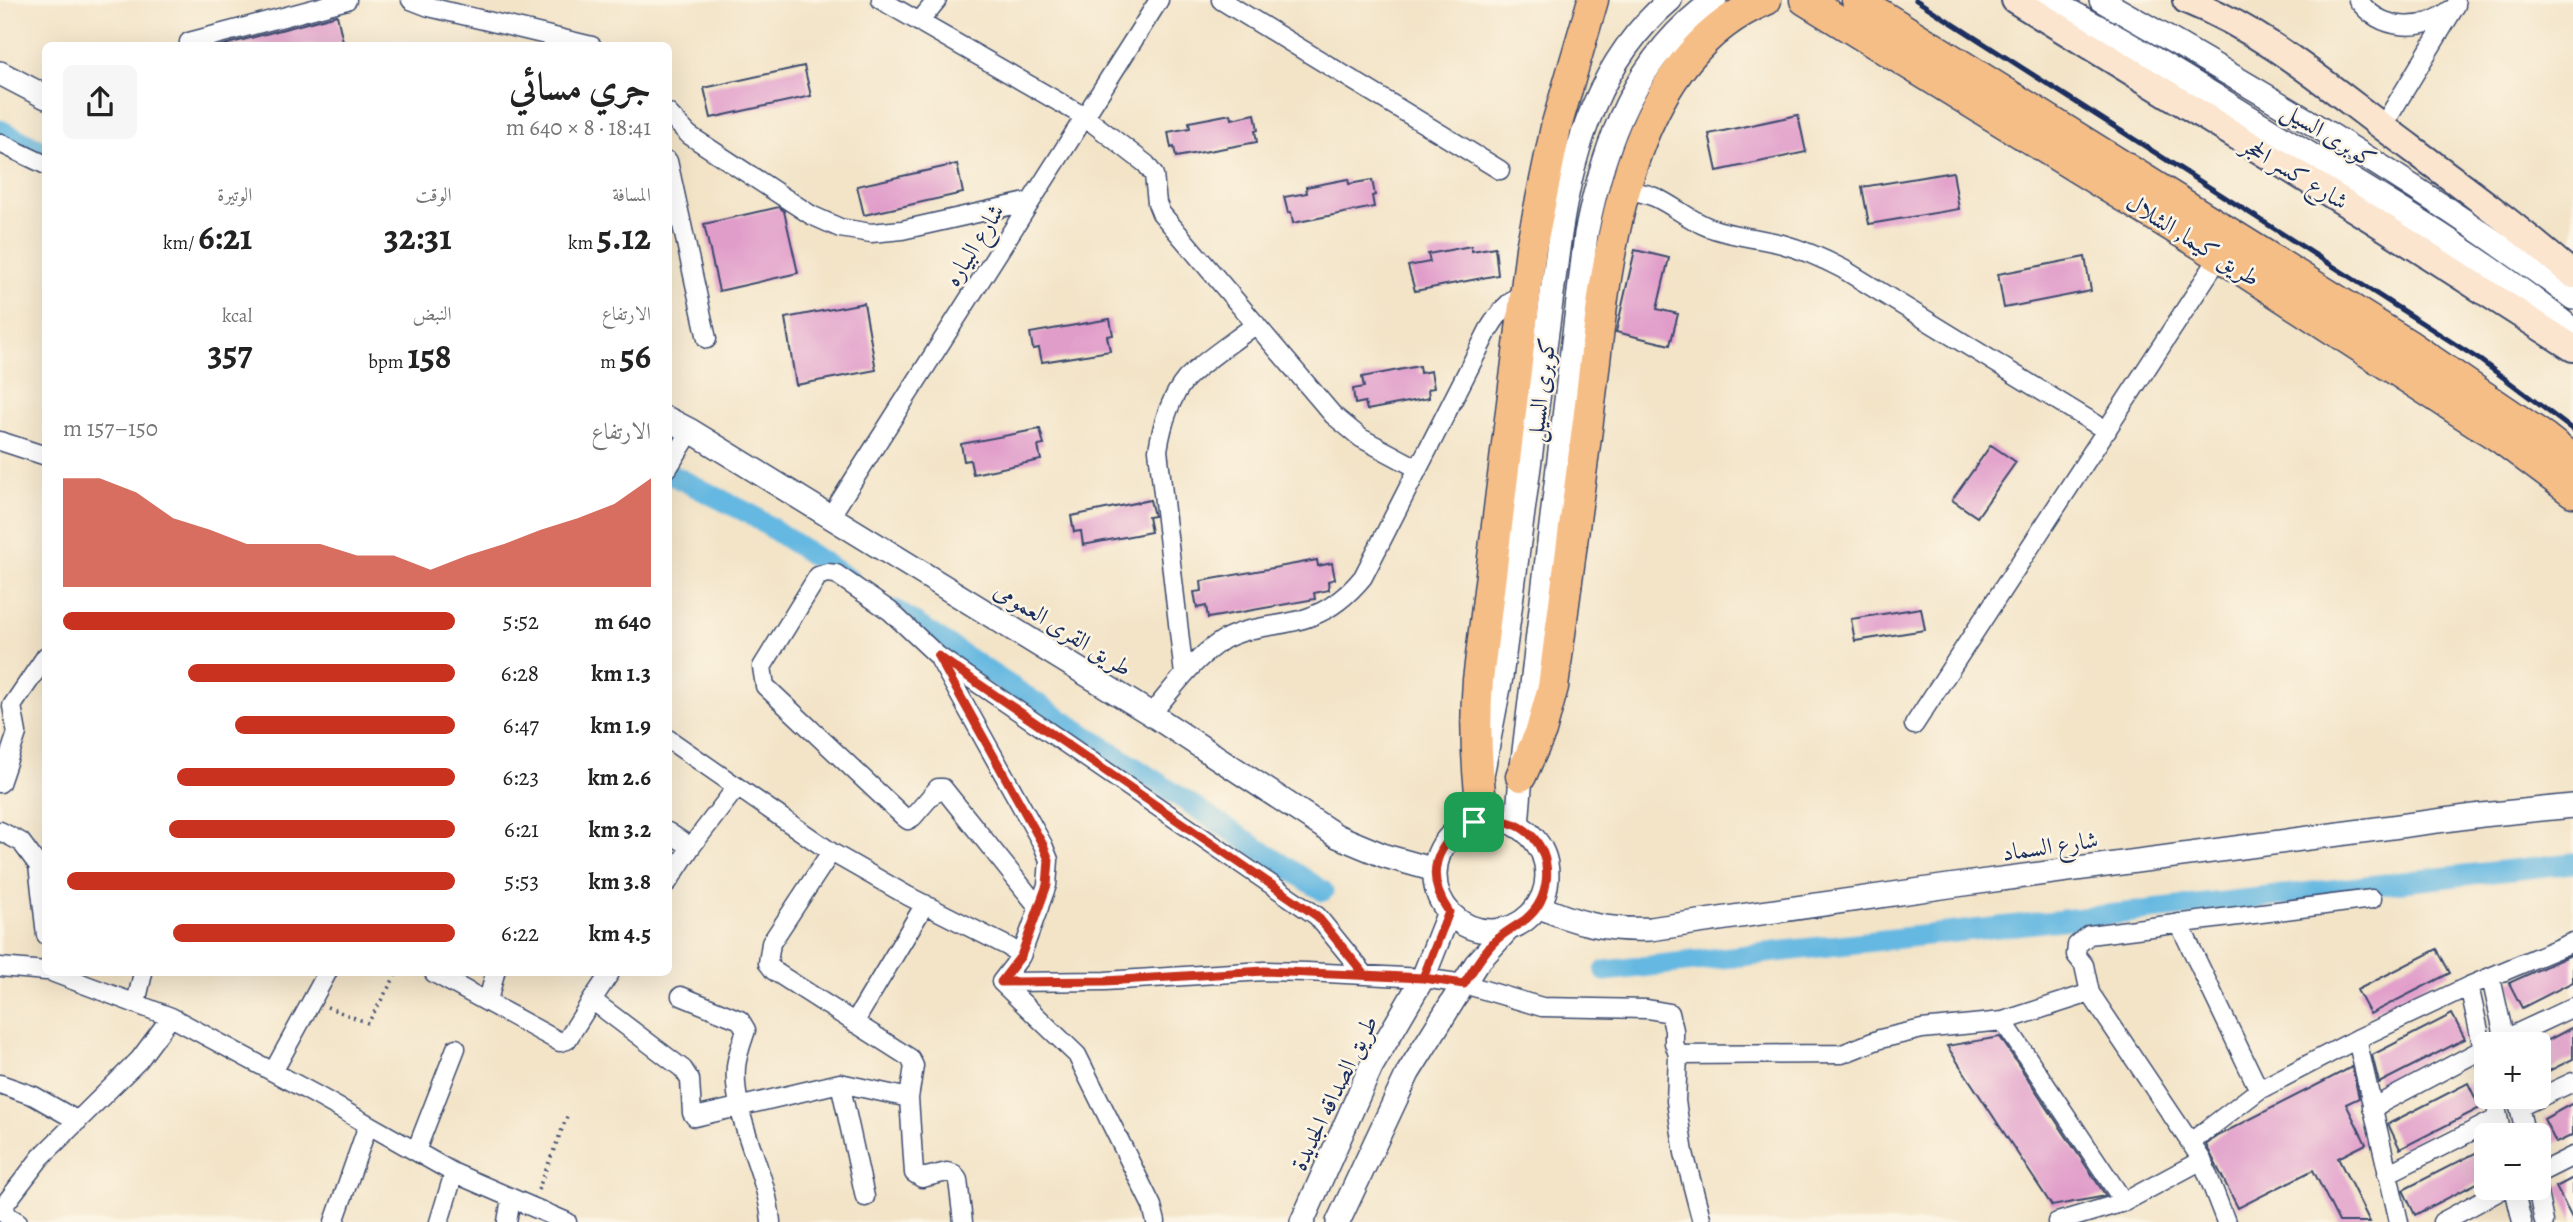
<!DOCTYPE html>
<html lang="ar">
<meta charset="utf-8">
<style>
:root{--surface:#fff;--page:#f6f6f6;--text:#222;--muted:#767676;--accent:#c8321e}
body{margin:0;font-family:Alegreya,Amiri,serif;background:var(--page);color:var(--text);direction:rtl;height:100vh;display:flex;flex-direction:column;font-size:26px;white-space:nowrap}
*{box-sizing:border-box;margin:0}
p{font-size:23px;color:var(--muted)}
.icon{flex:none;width:38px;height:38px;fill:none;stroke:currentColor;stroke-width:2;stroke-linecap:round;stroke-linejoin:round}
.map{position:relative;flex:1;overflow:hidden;direction:ltr}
.details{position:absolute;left:42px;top:42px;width:630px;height:934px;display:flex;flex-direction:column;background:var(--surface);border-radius:10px;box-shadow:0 7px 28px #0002;direction:rtl}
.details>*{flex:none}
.controls{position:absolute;left:2474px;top:1032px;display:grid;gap:14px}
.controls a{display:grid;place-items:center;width:77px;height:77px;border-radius:10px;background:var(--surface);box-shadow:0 7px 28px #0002;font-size:35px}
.pin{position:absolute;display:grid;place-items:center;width:60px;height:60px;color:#fff;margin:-30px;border-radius:14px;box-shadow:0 4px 10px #0006}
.round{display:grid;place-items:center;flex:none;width:74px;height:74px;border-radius:10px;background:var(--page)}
.summary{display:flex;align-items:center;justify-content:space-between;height:119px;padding:0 21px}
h1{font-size:38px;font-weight:700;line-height:52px}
.stats{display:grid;grid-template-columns:repeat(3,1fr);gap:10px;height:119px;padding:7px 21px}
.stats div{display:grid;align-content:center}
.stats b{font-size:35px;font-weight:700}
.stats small{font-size:19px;font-weight:400}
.stats p{font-size:19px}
.chart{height:196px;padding:14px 21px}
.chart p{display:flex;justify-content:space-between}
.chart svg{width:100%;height:126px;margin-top:7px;fill:var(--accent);opacity:.7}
ul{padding:0 21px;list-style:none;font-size:23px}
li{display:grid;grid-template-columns:112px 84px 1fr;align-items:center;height:52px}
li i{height:18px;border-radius:9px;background:var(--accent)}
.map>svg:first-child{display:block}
</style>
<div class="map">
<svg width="2573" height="1222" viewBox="0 0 2573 1222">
<rect width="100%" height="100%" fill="#fcf5e5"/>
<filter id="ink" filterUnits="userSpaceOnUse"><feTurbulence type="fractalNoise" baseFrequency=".0143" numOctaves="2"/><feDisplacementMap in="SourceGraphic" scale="14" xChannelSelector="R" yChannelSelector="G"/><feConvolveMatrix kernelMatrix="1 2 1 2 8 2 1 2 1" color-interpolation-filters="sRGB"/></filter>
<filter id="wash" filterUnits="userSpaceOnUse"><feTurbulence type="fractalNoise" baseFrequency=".00686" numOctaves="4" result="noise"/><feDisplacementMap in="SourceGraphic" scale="28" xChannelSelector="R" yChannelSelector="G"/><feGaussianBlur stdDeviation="1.57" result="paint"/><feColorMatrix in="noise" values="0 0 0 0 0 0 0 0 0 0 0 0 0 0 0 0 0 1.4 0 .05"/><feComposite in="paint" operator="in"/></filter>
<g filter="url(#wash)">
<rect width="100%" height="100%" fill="#f3e4c8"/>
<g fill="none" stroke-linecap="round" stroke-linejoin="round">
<path stroke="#65b8e1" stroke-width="21" d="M0 130 46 153
M668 473 750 514 850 580
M895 610 1323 891
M1605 971 2573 863"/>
</g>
<g id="blocks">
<path fill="#e19dca" d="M337 15 343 42 328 46H220Z
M804 66 811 96 711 118 704 88Z
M1231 114 1232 119 1255 114 1258 130 1255 131 1257 142 1176 157 1174 147 1171 148 1168 132 1190 128 1189 122Z
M1798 115 1806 152 1717 171 1709 134Z
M957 164 963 193 864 215 857 186Z
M1953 172 1959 209 1869 224 1862 187Z
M1348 179 1349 184 1372 180 1375 195 1372 196 1374 207 1293 223 1291 212 1288 213 1284 197 1307 193 1306 187Z
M779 207 784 211 798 273 719 291 704 224Z
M1471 246 1472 251 1495 247 1498 275 1415 291 1408 266 1430 262 1428 254Z
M1635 250 1669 258 1657 309 1678 314 1670 345 1616 332Z
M2085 257 2091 291 2004 308 1998 274Z
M864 303 876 370 796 385 785 318Z
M1110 319 1113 335 1107 336 1110 351 1042 362 1039 348 1033 349 1030 333Z
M1419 366 1420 373 1431 371 1434 388 1428 389 1429 398 1367 410 1365 402 1355 404 1353 389 1364 387 1362 377Z
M1040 429 1044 445 1038 446 1041 460 973 474 970 460 964 461 961 444Z
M1991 445 2016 462 1977 517 1952 500Z
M1150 500 1154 516 1148 517 1151 532 1083 545 1081 531 1074 532 1071 516Z
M1317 560 1318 566 1332 563 1335 579 1328 581 1329 590 1314 593 1315 599 1208 618 1206 606 1197 608 1194 592 1202 591 1201 581Z
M1921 608 1925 630 1855 641 1851 619Z
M2437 949 2450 973 2370 1014 2357 990Z
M2573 954V982L2522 1008 2509 983Z
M2452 1014 2465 1039 2379 1083 2372 1055Z
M2573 1027V1059L2539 1076V1045Z
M2000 1037 2106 1196 2052 1206 1947 1046Z
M2352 1067 2359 1098 2346 1104 2366 1144 2338 1158 2370 1222H2339L2313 1170 2238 1208 2206 1145 2217 1136Z
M2468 1083 2480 1108 2400 1149 2388 1124Z
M2573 1103V1135L2556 1143 2544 1119Z
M2483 1149 2487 1158V1178L2415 1215 2403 1190Z
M2573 1178V1220L2556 1187Z"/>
</g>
</g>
<g filter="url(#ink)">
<use href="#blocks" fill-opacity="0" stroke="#3b4a6e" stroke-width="2"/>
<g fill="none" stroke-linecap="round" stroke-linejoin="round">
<g stroke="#3b4a6e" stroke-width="21">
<path id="minor" d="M411 0 429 7 592 46
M881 0 1085 117 1146 164 1154 175 1157 203 1161 213 1333 415 1361 438 1417 468
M1221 0 1500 170
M2358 0C2380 30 2421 34 2450 10
M919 22 937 0
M189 42 347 0
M668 113 689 135 811 215 840 228 871 233 902 230 1031 201
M2383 126 2456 5
M0 143 46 165
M668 161 707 339
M1624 191C1662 191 1676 214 1708 227 1731 236 1758 238 1782 244 1804 250 1824 259 1843 269L2107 431
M0 441 46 456
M668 468 691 431
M830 517 1159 0
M940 660 1043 845 1049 860 1047 885 1021 956
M1184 675 1158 450C1162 425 1169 399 1186 379 1204 360 1235 341 1256 324
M1151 714C1173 689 1194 658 1223 640 1251 624 1283 628 1312 616 1333 608 1349 594 1363 577L1489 329C1500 311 1510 300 1528 289
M1914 725 2220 256
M668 739 831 852 908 896 1009 947 1021 956 1001 982 1077 1055 1152 1206 1156 1222
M0 783 17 733 12 706 46 656
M0 831 21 842 38 865 46 935
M668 832 691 847 736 788
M831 852 771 943 768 963 774 971 910 1058 914 1066 909 1098 914 1173 922 1178 947 1172 954 1174 958 1180 963 1222
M668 882 691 847
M1039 908 943 788H938L913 817 908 820 904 817 765 686 762 667 818 576 827 573 836 574 890 611 938 656 1317 916 1365 975
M2179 923 2259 1090
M0 967 46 971
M54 973 171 1017 316 1095 454 1173 567 1222
M434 973 560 1042 567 1040 592 1000 683 1069 690 1080 692 1113 695 1117 840 1083 909 1098
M2491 978 2506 1045
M1001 982 1105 981 1264 971 1307 972 1423 978 1464 984 1542 1007 1647 1009 1670 1013 1674 1030V1043L1678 1055 1676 1101 1684 1153 1702 1222
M2469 986 2487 1067
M681 996 740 1020 746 1030C742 1042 737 1055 736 1067 732 1120 767 1170 771 1222
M592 1000 610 973
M488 1001 495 973
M136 1003 143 973
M2003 1021 2124 1202
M854 1023 925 904
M2357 1039 2399 1222
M2505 1039 2573 1007
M1678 1055 1842 1054 1880 1039 1922 1029 2003 1021 2090 993
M273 1072 327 973
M840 1083 865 1197
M0 1084 34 1096 78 1121
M2494 1097 2502 1136
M2517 1098 2526 1136
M2519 1107 2573 1082
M2372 1108 2483 1049
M2191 1142 2259 1090 2357 1039 2469 986 2573 942
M416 1151 456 1048
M2539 1173 2573 1156
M2387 1174 2498 1118
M2514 1188 2522 1222
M2537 1188 2544 1222
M18 1222 6 1215 5 1204 41 1157 139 1060 171 1017
M334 1222 368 1125
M439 1222 454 1173
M507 1222 511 1198
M2057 1222 2124 1202 2202 1160
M2226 1222 2202 1160 2090 993 2084 965 2076 955 2077 945 2089 935 2372 899
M2442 1222 2505 1188"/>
</g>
<g stroke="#3b4a6e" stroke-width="26">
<path id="tertiary" d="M2048 0C2131 42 2211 94 2290 142 2387 201 2485 258 2573 330
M2101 0C2261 91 2425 187 2573 298
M0 73 46 97
M668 419 691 431 1151 714 1337 836 1385 856 1435 870
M1435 875a56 56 0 1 1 112 0a56 56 0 1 1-112 0Z
M1473 822 1501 677 1560 234C1573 146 1600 59 1670 0
M1517 826 1521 776 1586 234C1604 143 1635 55 1715 0
M1538 906C1575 923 1609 931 1650 929L1949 886 2482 815 2573 806
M1302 1222 1371 1067 1423 978 1449 912
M1338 1222 1408 1073 1476 964 1509 928"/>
</g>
<g stroke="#3b4a6e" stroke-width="30">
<path id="secondary" d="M2015 0 2373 220 2573 348
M2186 0C2261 30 2319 79 2383 127 2447 175 2512 222 2573 275"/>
</g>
<g stroke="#3b4a6e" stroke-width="33">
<path id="trunk" d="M1805 0 2220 256 2502 439 2573 492
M1857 0 2407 344 2545 438 2573 460
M1521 776 1541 731 1553 687C1564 601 1576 515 1587 429 1605 289 1613 63 1766 0
M1480 792C1476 754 1475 718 1478 680L1531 248 1556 127 1593 0"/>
</g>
<path stroke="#3b4a6e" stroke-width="3.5" stroke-dasharray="2 5" stroke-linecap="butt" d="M327 1007 368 1023 397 973
M538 1190 568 1114"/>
<use href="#minor" stroke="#fff" stroke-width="18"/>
<use href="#tertiary" stroke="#fff" stroke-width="23"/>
<use href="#secondary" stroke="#fbe5cf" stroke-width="26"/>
<use href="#trunk" stroke="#f6be87" stroke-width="30"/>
<path stroke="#1b2f5e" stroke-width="5" d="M1916 0 2480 360 2573 430"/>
</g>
</g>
<g fill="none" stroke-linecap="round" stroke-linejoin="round" filter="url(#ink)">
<g stroke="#fff" stroke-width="14">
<path id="route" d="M1474 822C1434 842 1424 876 1449 912L1423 978 1264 971 1105 981 1001 982 1021 956 1047 885 1049 860 1043 845 938 656 1317 916 1365 975 1423 978 1464 984C1473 970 1481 956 1492 944 1502 933 1514 928 1526 919 1550 899 1554 861 1533 837 1517 820 1495 818 1474 822"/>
</g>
<use href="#route" stroke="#c8321e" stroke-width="9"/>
</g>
<g text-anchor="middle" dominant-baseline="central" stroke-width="5" stroke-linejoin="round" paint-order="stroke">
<g font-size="24" fill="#1b2f5e" stroke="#fcf5e5">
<text transform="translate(2329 135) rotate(31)">كوبرى السيل</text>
<text transform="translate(2295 173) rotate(31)">شارع كسر الحجر</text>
<text transform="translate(2193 240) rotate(32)">طريق كيما, الشلال</text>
<text transform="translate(974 245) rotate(-58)">شارع البياره</text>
<text transform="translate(1541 390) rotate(-83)">كوبرى السيل</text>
<text transform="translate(1063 629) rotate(32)">طريق القرى العمومى</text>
<text transform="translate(2050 846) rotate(-8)">شارع السماد</text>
<text transform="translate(1334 1093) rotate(-64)">طريق الصداقه الجديدة</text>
</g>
</g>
</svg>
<div class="controls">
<a>+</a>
<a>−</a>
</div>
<div class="pin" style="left:1474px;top:822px;background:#1e9e55"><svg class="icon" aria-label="arrive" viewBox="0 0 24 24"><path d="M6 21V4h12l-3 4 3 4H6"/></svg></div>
<section class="details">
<div class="summary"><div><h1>جري مسائي</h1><p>18:41 · 8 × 640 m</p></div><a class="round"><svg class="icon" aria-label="share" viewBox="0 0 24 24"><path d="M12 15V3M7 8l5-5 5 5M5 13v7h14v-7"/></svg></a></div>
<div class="stats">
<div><p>المسافة</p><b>5.12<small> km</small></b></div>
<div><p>الوقت</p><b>32:31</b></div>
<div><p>الوتيرة</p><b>6:21<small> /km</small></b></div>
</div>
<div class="stats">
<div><p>الارتفاع</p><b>56<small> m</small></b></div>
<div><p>النبض</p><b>158<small> bpm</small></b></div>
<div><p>kcal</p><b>357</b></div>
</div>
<div class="chart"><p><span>الارتفاع</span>150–157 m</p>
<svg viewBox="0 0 160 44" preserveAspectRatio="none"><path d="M0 44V6L10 6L20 11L30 20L40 24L50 29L60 29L70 29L80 33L90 33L100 38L110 33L120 29L130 24L140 20L150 15L160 6V44z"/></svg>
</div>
<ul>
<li><b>640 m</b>5:52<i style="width:100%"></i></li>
<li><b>1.3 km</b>6:28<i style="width:68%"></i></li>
<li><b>1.9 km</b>6:47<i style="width:56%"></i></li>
<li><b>2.6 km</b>6:23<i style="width:71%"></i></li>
<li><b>3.2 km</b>6:21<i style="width:73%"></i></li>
<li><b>3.8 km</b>5:53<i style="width:99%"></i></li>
<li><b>4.5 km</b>6:22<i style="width:72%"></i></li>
</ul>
</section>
</div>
